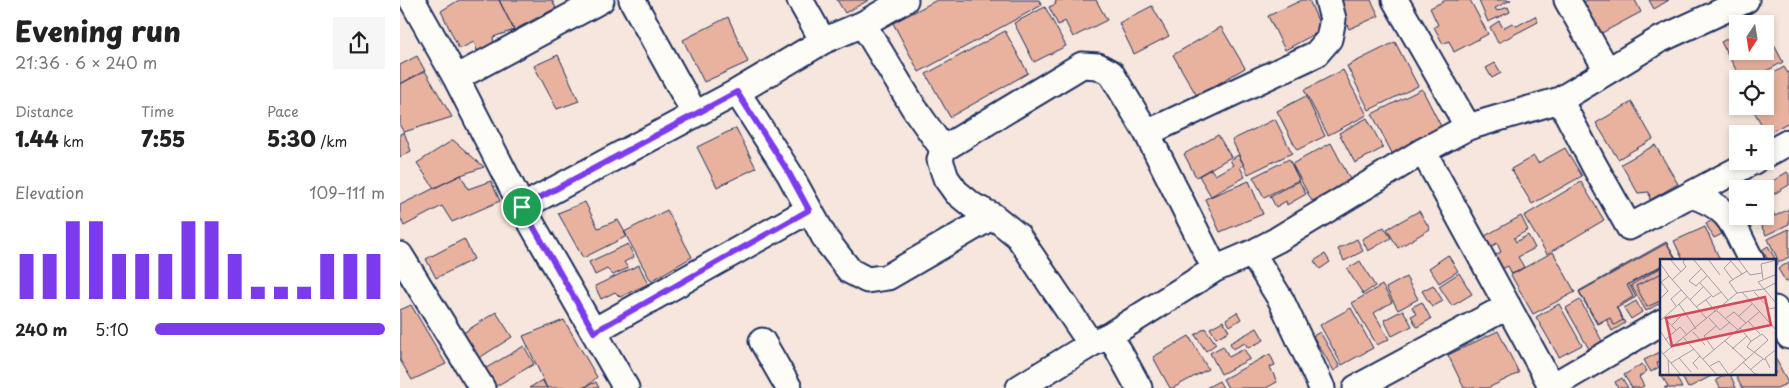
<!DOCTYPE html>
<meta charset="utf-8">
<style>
:root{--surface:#fff;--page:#f6f6f6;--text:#222;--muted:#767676;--accent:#7c3aed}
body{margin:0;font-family:"Playpen Sans",sans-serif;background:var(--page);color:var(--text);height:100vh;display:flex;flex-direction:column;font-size:19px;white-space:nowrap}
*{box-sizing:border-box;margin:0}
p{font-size:16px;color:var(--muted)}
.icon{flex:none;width:28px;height:28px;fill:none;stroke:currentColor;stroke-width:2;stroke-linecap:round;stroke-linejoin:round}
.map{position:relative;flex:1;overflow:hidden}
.drawer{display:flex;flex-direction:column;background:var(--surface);width:400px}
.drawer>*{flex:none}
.needle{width:32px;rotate:192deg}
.tools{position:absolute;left:1329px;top:15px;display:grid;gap:10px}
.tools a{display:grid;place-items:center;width:45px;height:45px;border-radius:0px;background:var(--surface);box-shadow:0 2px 8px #0003;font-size:25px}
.pin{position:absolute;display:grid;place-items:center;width:42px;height:42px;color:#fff;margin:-21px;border:2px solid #fff;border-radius:50%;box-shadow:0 1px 5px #0007}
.round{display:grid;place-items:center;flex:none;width:52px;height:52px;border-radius:0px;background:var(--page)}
.summary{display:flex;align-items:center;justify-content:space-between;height:85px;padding:0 15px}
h1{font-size:28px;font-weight:800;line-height:38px}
.stats{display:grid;grid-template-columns:repeat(3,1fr);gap:8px;height:85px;padding:5px 15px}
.stats div{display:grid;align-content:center}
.stats b{font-size:21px;font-weight:800}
.stats small{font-size:14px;font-weight:400}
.stats p{font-size:14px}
.chart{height:140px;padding:10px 15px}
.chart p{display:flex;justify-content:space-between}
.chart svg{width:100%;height:90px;margin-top:5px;stroke:var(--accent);stroke-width:6}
ul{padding:0 15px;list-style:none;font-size:16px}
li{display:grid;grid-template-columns:80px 60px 1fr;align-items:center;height:38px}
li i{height:12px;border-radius:6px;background:var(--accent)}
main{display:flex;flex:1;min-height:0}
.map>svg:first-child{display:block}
</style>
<main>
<section class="drawer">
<div class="summary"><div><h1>Evening run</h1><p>21:36 · 6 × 240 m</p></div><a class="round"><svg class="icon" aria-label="share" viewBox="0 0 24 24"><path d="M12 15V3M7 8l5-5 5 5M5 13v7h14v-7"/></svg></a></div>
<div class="stats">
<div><p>Distance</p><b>1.44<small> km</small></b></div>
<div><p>Time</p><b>7:55</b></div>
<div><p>Pace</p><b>5:30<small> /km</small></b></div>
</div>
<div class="chart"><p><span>Elevation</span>109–111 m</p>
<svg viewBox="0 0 160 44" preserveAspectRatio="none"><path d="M5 44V22M15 44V22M25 44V6M35 44V6M45 44V22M55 44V22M65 44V22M75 44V6M85 44V6M95 44V22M105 44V38M115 44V38M125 44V38M135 44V22M145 44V22M155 44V22"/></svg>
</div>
<ul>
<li><b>240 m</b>5:10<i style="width:100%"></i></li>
</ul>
</section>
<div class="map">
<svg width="1389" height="388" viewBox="0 0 1389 388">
<rect width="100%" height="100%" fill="#f7e6dd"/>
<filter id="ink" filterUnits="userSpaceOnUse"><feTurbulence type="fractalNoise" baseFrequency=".02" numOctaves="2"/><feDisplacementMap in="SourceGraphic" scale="10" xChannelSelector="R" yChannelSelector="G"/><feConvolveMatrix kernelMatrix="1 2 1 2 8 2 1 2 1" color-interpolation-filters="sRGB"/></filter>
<g filter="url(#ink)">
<path fill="#e9b29f" stroke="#1b2f5e" d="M59 0H99L114 30 93 37 94 47 78 53 74 42 59 49 41 11Z
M99 0H152L156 8 114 30Z
M437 0H469L445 13Z
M537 0H639L642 5 519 72 493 23Z
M658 0H696L707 20 673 37 665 21 658 25 649 7 656 4 655 2Z
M902 0H909L922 30 885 50 868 16Z
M936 0H971L979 16 949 29Z
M1046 0H1070L1088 34 1054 52 1049 41 1043 44 1034 27 1038 25 1030 8Z
M1081 0H1111L1095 8 1097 11 1108 7 1110 12 1088 22 1079 1Z
M1188 0H1235L1241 12 1200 34 1183 2Z
M1249 0H1269L1254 9Z
M752 6 769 36 734 54 719 23Z
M645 7 666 46 634 62 614 23Z
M1135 16 1138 22 1098 43 1090 27 1099 21 1103 28 1112 23 1117 26Z
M328 17 348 62 304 82 283 40Z
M821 27 845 68 797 96 773 55Z
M1365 28 1383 62 1351 79H1341L1321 42 1338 33V51H1365Z
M605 31 628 73 550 117 526 74Z
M995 42 1018 86 969 110 947 66Z
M158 55 179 101 157 109 134 66Z
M17 56 25 71 0 84V65Z
M1095 63 1101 73 1092 78 1086 68Z
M1384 67 1389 75V122L1367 134 1351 106H1365V79H1364Z
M943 70 967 115 928 135 904 90Z
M25 71 52 117 4 132 0 126V84Z
M1022 89 1045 134 995 159 972 114Z
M906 96 925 136 897 150 877 111Z
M1232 102 1253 139 1218 159 1196 123Z
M967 118 983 148 955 163 939 133Z
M875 119 892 153 848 174 832 140Z
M336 128 356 168 317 187 297 147Z
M4 132 11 151 0 157V134Z
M818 135 831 157 796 177 784 154Z
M53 140 84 167 61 175 34 188 17 163Z
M931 143 951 181 912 201 892 164Z
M1255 145 1278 184 1250 200 1249 192 1238 193 1221 164Z
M1165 148 1182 176 1132 204 1111 169 1134 156 1138 163Z
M838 155 844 165 840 167 845 177 811 196 799 176 811 169 815 175 833 165 830 160Z
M889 159 899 180 864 197 853 177Z
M1387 172 1389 175V185L1374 194 1368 184Z
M61 175 68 189 91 181 100 201 52 222 42 206 4 226 0 217V205Z
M849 181 863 214 820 232 805 199Z
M899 181 906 194 887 205 886 201 876 207 870 196Z
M1181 182 1204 220 1147 254 1124 216Z
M1365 185 1370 196 1365 199V189H1355Z
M1367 201 1375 216 1389 209V224L1366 235 1356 216H1365V202Z
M185 202 198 228 218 220 227 236 183 258 158 213Z
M267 210 292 257 251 281 224 232Z
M1019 211 1030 229 998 248 987 229Z
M1121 216 1128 230 1114 238 1116 242 1128 235 1135 248 1118 257 1124 267 1112 274 1108 266 1102 269 1095 255 1101 252 1097 243 1091 247 1085 236Z
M1314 219 1322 234 1314 238 1306 224Z
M984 227 991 238 968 251 962 239Z
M1305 227 1320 260H1283L1274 241Z
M1389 229V257L1379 262 1368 239Z
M64 239 74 259 36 278 26 259Z
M957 239 963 251 944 261 938 249Z
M1266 242 1275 258 1270 260H1262V265L1227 285 1233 297 1216 307 1223 320 1214 325 1210 318 1198 324 1179 291Z
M1267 243 1276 258 1271 260H1262V266L1229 284 1236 297 1217 308 1225 323 1212 331 1206 319 1197 324 1179 292Z
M228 244 234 257 224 262 228 268 213 275 207 269 195 275 189 262Z
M1368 246 1378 264 1375 266V260H1368L1362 250Z
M1153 252 1175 292 1133 314 1111 275Z
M925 254 930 262 920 269 914 261Z
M1048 255 1058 271 1039 283 1029 268Z
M960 261 975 286 963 294 947 269Z
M1389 262V280L1386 282 1378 269Z
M239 265 248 284 220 297 215 292 201 299 195 286Z
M1262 267V302L1246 311 1231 285Z
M1059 273 1072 294 1052 306 1039 286Z
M1262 273V300L1247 307 1236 286Z
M1006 277 1018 299 998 310 986 288Z
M982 285 992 302 974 313 989 339 977 345 952 303Z
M1033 285 1043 301 1032 307 1022 291Z
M1180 300 1202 341 1189 349 1166 308Z
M1236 301 1242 312 1231 319 1224 308Z
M1022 302 1031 319 1017 327 1011 316 1016 314 1012 307Z
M1159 304 1182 345 1159 357 1136 317Z
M11 305 46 364 12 380 0 360V310Z
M951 308 973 348 942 365 920 325Z
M1003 310 1012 326 992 336 984 320Z
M96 312 112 337 76 360 60 335Z
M837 312 841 319 830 326 826 319Z
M164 320 197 377 185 388H147L123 336Z
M823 321 829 331 816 338 810 328Z
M805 328 816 344 806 351 795 335Z
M857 328 864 340 848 348 845 343 833 349 830 343Z
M1098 331 1119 373 1088 388H1064L1048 355Z
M920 332 940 367 934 371 913 336Z
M789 336 808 369 773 388H770L753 357Z
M124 346 134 364 93 388 81 371Z
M823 346 829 357 844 349 850 359 821 374 810 353Z
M1262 351V360L1257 363 1259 367 1251 372 1244 360Z
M870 354 875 365 870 367 877 382 866 388H828L823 379Z
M1375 357 1388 383 1377 388H1342L1335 374H1375Z
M1242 364 1247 371 1239 377 1244 386 1240 388H1232L1224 375Z
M1262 372V374H1275L1282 388H1264L1268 386 1260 373Z
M1288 374H1315L1288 388 1282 377Z
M1327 374H1330L1336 388H1320L1316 380Z
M1222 378 1228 388H1218L1215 382Z
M142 380 147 388H129Z
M819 381 823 388H806Z
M196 382 199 388H182Z"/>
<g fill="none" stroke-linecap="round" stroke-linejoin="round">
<g stroke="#1b2f5e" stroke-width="29">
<path id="street" d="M12 0 56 78 122 207 226 388
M232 0 295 114
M400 0 423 41
M995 0 1068 127
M1167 0 1207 70
M463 24 514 108 543 149
M56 78 201 0
M337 92 389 173 426 240 450 271 467 280 488 277 593 216
M1160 100 1194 165 1229 227 1354 161
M747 133 916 54 929 39 933 19 928 0
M1023 151 1152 387
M1365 155 1389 142
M1291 195C1332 208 1333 226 1351 260
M122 207 337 92 423 41 463 24 505 0
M852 253 881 300 922 388
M0 255 82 388
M1375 309 1389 336
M194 331 409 210
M710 335 739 388
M362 341 389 388
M691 344 618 236 593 216 573 206 556 192 546 178 540 160 543 149 682 65 698 66 711 73 747 133 815 269
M619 388 691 344 710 335 815 269 852 253 877 240 1023 151 1068 127 1160 100 1257 41 1346 0
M956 388 1108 306
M1149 388 1262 322"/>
</g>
<use href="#street" stroke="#fdfcf7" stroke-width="25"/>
</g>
</g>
<g fill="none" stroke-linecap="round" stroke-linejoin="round" filter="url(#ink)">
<g stroke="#fff" stroke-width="10">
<path id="route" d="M337 92 389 173 409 210 194 332 122 207Z"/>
</g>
<use href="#route" stroke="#7c3aed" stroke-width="6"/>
</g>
<g transform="translate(1260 259)">
<rect width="116" height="116" fill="#f7e6dd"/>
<path fill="none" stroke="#9f9daa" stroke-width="1" d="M10 0 21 13M33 0 68 41M48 0 60 16M69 0 82 15M78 0 90 16 102 14M71 2 64 9 73 21M0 4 9 17 0 24M41 10 29 22 36 27 47 17M9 17 47 60M103 20 101 5 117 1M12 21 26 8 23 3 25 0M117 23 104 30 117 45M40 24 53 38 61 33M82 33 117 72M94 33 110 50 117 48M77 34 69 23 87 12M0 40 8 32 1 23M30 41 43 28M46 41 56 53M19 45 36 70M16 47 11 40 21 31M36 48 51 37M57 52 78 71M79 57 92 45M4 59 16 71M49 59 60 71 70 63M66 59 74 53 86 64M0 62 27 38M88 62 100 75M11 67 23 55M80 69 91 82 87 88 105 101M0 72 12 89M33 73 45 86M24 79 57 116M5 81 20 68 27 76M65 82 86 101M72 90 87 77M0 91 21 116M54 91 44 77 56 67M3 95 77 34 104 30 98 23 117 15M19 99 31 113M43 100 99 53M8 101 9 116M83 103 95 115 103 116M11 104 34 90M50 107 59 102 69 116M110 109 105 99 117 90M38 110 33 104 40 97M90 111 103 100M69 116 108 81 102 75 90 83"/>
<path fill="#d1495b" fill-opacity="0.15" stroke="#d1495b" stroke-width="2.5" d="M105 38 111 66 12 87 6 59Z"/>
<rect width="116" height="116" fill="none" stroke="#1b2f5e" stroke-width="2.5"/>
</g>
</svg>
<div class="tools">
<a><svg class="needle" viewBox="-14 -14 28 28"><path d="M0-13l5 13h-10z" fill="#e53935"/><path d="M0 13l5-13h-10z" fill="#767676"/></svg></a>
<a><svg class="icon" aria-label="locate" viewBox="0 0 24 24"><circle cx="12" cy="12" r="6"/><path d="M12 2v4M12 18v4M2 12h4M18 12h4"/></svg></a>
<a>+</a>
<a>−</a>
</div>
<div class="pin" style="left:122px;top:207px;background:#1e9e55"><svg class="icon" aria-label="arrive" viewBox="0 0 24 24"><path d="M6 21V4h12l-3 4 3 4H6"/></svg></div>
</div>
</main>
